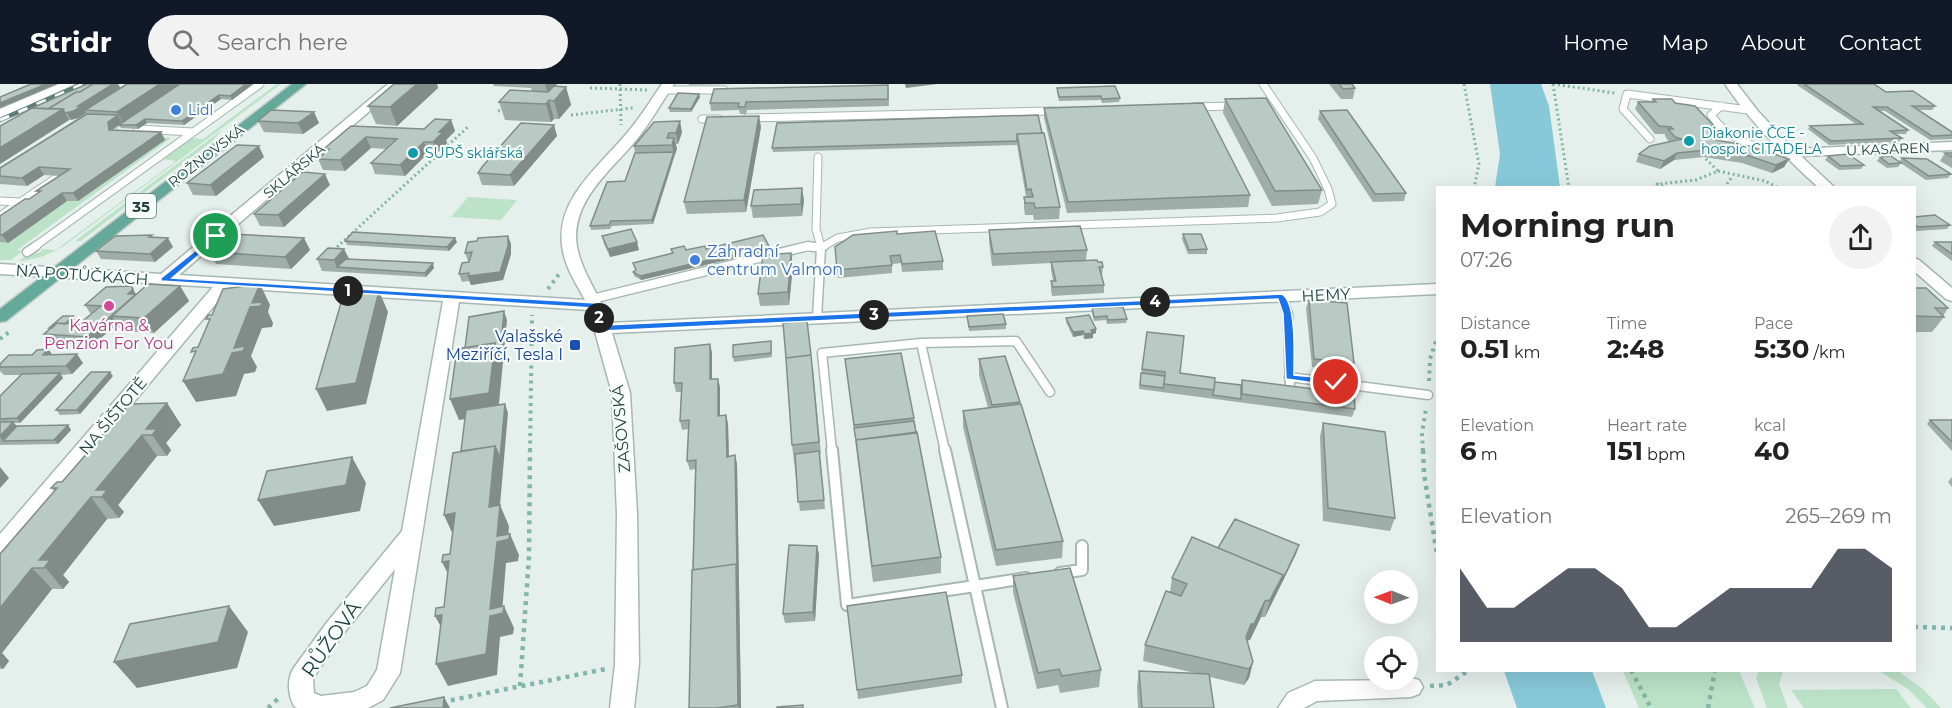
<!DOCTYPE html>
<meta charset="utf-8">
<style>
:root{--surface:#fff;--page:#f2f2f2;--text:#222;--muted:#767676;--accent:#111827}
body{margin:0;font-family:Montserrat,sans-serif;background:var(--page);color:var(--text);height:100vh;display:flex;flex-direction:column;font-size:22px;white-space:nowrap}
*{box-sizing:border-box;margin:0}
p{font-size:20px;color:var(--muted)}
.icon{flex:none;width:33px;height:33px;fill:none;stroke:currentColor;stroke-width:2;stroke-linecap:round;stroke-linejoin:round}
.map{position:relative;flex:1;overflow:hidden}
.drawer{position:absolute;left:1436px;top:102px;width:480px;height:486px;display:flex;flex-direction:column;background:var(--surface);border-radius:0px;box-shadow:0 6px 24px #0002}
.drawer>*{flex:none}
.needle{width:39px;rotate:271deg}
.tools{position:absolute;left:1364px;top:486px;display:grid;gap:12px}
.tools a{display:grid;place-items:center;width:54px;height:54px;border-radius:50%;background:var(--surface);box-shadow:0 6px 24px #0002;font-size:30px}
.pin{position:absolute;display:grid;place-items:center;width:51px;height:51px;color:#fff;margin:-26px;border:3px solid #fff;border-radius:50%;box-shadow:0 2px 6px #0007}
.km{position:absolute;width:30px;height:30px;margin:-15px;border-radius:50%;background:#222;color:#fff;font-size:16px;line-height:30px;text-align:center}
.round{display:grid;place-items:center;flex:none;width:63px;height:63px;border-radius:32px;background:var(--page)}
.head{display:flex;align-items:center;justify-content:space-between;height:102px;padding:0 24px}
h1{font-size:33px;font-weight:700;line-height:45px}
.figures{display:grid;grid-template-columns:repeat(3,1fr);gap:9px;height:102px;padding:6px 24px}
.figures div{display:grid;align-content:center}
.figures b{font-size:26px;font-weight:700}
.figures small{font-size:16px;font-weight:400}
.figures p{font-size:16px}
.chart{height:168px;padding:12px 24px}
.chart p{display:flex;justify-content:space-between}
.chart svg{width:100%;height:108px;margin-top:6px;fill:var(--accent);opacity:.7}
header{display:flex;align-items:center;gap:36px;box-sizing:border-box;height:84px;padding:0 30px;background:var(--accent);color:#fff}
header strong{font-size:28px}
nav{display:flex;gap:33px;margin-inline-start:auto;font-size:21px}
.search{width:420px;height:54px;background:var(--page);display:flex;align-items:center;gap:15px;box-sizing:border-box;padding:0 21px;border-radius:33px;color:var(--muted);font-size:22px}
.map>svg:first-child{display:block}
</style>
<header>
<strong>Stridr</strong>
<div class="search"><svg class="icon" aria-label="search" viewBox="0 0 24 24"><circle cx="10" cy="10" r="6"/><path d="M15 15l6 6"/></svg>Search here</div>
<nav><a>Home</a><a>Map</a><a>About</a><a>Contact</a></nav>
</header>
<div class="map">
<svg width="1952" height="624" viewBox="0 0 1952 624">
<rect width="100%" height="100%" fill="#e5efeb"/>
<path fill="#bce2c8" d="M184 0 118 44 119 51 171 54 17 166 23 167 11 176H0V158L8 159 67 117H78L164 56 113 53V45Z
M277 0H281L65 161C51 170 36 176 19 177L31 168 39 169 43 165 56 166 176 77 161 75 190 54 203 55Z
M223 45 210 59 81 157H75Z
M468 113 517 116 501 136 451 133Z
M1759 586 1783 587 1779 600 1788 624H1767L1756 594Z
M1623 587H1739L1755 624H1639Z
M1879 587H1898L1923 605 1941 624H1927L1908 605Z
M1896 605 1911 624H1804L1791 606Z"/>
<path fill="#88c9d9" d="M1490 0H1541L1549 22 1560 103H1495L1500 70Z
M1504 587H1592L1606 624H1517Z"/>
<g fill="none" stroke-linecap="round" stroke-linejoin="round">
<g stroke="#a6b8b3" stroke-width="9">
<path id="lane-far2" d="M664 6H724
M1721 22 1711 31C1729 58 1758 64 1788 69
M1194 23 1234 22
M747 34 1054 27
M702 35H719
M138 45 193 48
M1650 55 1623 25 1627 10 1748 26
M818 73 816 145 821 163
M0 117 20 118
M0 132 59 92
M34 163 260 0
M804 163H815
M822 163 838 154 871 148 1277 134 1320 128 1332 120 1328 105 1313 74 1263 0"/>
</g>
<g stroke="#a6b8b3" stroke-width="11">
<path id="lane-far1" d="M27 168 36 162
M1282 213 1288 230 1290 308
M592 215 808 162 821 164 820 162
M817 234 821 164 824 162
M921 259 1016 257 1050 308
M1289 293 1428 311
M832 367 822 269 921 259 945 367"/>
</g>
<g stroke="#a6b8b3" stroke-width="14">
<path id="lane" d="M832 366 847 521 975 502
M945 366 975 502
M1060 489 1082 486V462
M975 502 1002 624
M975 502 1026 494"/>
</g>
<g stroke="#a6b8b3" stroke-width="3">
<path id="street" d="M59 0H75L0 34V25Z
M388 0H401L179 191 585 216C576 199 564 182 562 161 556 114 601 81 627 49 640 34 651 16 662 0H674C662 18 651 37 638 54 613 85 569 117 577 163 582 190 601 212 609 239L1437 200V210L612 249 630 309 637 430 639 580 634 624H610L615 580 617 430 612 309 589 226 459 218 400 589 383 616 368 624H297L294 622C288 611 287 596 293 585L328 537 402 447 443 217 229 204 7 470 0 472V450L213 203 0 190V180L161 190ZM395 485 377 586 367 602 354 608 321 612 314 609 313 594 344 549Z
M1725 0H1737L1757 26 1793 65 1952 58V66L1801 72 1835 104H1819C1784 72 1752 40 1725 0Z
M1914 174 1919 176 1952 204V217L1946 215 1914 187Z
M1407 593 1419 596 1423 603 1419 610 1411 613 1317 617 1304 624H1278L1288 609 1315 597 1407 596Z"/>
</g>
<g stroke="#c1cac8" stroke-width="3">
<path id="primary" d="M292 0H306L6 237 0 238V225Z"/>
</g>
<path stroke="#82b6a8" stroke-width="3" stroke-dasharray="2 3" stroke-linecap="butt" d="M620 0 621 41
M1464 0 1479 80 1474 104
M1553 0 1569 104
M1553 0 1615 9
M590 4 648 6
M498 27 506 25
M571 31 633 24
M1718 87 1765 97 1779 104
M1668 104 1657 100 1696 96 1718 87 1704 73
M1724 104 1732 93
M337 163 469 42"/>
<path stroke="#82b6a8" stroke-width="4" stroke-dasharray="3 4.5" stroke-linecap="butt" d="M333 167 339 162
M548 205 559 190
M0 255 9 248
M1429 297 1430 275 1437 254
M530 367 532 231
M1423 367 1422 349 1426 325"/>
<path stroke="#82b6a8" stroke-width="4.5" stroke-dasharray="4 5" stroke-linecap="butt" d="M1423 366 1424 390 1437 470
M1914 543 1952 544
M1631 586 1651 624
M520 602 529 472 530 366
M1430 602 1447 601 1469 586
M442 618 606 585
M268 624 281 612
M1708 624 1715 586"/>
<use href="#lane-far2" stroke="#fff" stroke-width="7"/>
<use href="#lane-far1" stroke="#fff" stroke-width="8"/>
<use href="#lane" stroke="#fff" stroke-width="10"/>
<use href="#street" fill="#fff" fill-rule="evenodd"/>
<use href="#primary" fill="#65a99a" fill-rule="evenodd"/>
<g stroke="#5c7e77" stroke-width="4.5">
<path id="rail" d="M0 36 83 0"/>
</g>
<use href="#rail" stroke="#f6fbf9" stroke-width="3" stroke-dasharray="10" stroke-linecap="butt"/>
</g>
<path fill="#9faea9" d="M87 0H118L120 4 127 0H118H253L232 16 221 15 184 41 147 39 138 45 121 44 119 41 113 46 161 48 165 56 78 117H67L8 159 0 158V132L38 109 36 107 59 92 44 91 27 102 0 100V84L86 29 78 34 69 36 0 80V42Z
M394 0H437L438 4 397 42 376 40 368 22Z
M493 0H557L555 2 566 3 571 21 559 35H554L551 38 505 36 499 18 532 7 531 4 494 2Z
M689 0H735L689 1Z
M1329 0H1352L1355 4 1353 15H1341Z
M1798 0H1874L1886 8 1935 22 1932 26H1918L1952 48V55L1930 56 1885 27H1879L1908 46 1906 50H1896L1902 54 1899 58 1829 61 1808 45 1810 42 1856 40 1797 1Z
M888 1 889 22 747 26 746 30H740L739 26 711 27 710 19Z
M1057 4 1120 14 1119 18 1102 19 1101 16 1059 17 1057 8Z
M699 10 700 13 691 28H670L669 24Z
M1225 15 1322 106 1318 120 1272 122 1223 29Z
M1653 15 1675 19 1714 42 1711 47 1718 54 1717 57 1789 75 1784 83 1772 89 1742 79 1704 73 1674 76 1660 85 1636 78 1639 70 1669 58 1665 52V50H1655L1635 25 1638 18H1651Z
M1044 24 1250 111 1248 123 1067 129 1044 34Z
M1320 27 1406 109 1404 117 1373 118 1318 35Z
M1038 31 1060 123 1059 135 1034 136 1033 131H1025L1024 124V113H1026L1017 61 773 68 772 64Z
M451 36 455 47 446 56 447 59 437 69H428L405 92 375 90 371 79 386 65 371 64 345 87 323 86 318 75 326 68 324 65 351 42 424 45Z
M258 37 319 39 303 50 264 48Z
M654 38 682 48 678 60H676L677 65 653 140 612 142 610 145 591 146 590 142 625 97 635 69 634 62Z
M554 41 557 52 514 102 482 101 478 89Z
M761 43 746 128 687 130 684 118Z
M1945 69H1952V84L1940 77Z
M1828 72 1864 81 1861 85 1839 86 1825 76Z
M264 73 216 112 193 111 187 99Z
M1880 73 1901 79 1898 83 1887 84 1877 77Z
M1902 74 1951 90 1948 94 1926 96 1899 78Z
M330 101 284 143 260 142 254 130Z
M804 116 802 132 753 134 751 122Z
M1914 133 1950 141 1947 145 1916 147 1914 146Z
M989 146 1087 166 1086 176 1098 178 1103 183 1102 191 1104 201V209L1052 212 1051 206V197H1053L1051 186V179L992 182 989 157Z
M897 150 943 177V186L902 188 901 179 892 180V189L838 194 835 163Z
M1183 150 1207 165V170H1188L1182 155Z
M152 151 153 154 173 163 155 178 101 175 96 167Z
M508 152 511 160V170L503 196 471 201 469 197 462 198 459 190 469 177H468L465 169 477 157Z
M602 152 639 166 610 173 604 160Z
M304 154 310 166 291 185 216 180 210 168Z
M345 157 457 158 449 167 347 161Z
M1935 158H1952V177L1932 162Z
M344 165 349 175 434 184 426 193 322 187 317 175Z
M671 165 686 166 706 165 769 166 641 196 634 192 633 188 636 186 633 179 672 169Z
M793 181 789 221 760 222 758 210Z
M131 202 136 211 180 202 189 217 154 249 122 247 117 240 93 261 50 259 44 250 50 245 49 244 73 232 76 237 72 240H79L92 229H90L85 221Z
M1914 204 1948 224 1943 232 1944 233 1932 248H1914Z
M1309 216 1354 279 1351 288 1312 283 1306 224Z
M1092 224 1127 235 1126 239 1107 240 1106 236 1094 237 1092 228Z
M967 232 1006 240V245L969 247Z
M1066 234 1096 249 1093 250V254L1084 255 1083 251 1073 253 1066 238Z
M1147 248 1180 289 1215 298 1241 301 1242 296 1355 325 1352 333 1139 305Z
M771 257 772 273 734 278 733 273Z
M710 260 712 269V295L720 303V332L726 331 728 340 729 372 735 371 737 380 741 624H689L695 385 690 386 687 377 689 345 682 346 680 337 681 308H676L674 299Z
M48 265 52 270 83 279 72 290 61 291 63 294 20 339H14L17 342 68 341 71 346 58 360 0 361V312L21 291H4L0 287V280Z
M845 275 914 334 941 473V489L873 498Z
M979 275 1020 318V320L1063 457 1062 474 996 482 963 343V327L988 324 979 291Z
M813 284 821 370 820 371 825 425 800 427 792 361Z
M113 292 80 330 60 331 56 326Z
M167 319 181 341 166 359 171 366 167 372H157L118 421 124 428 119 434 107 435 63 491 69 498 63 505H52L2 569 9 577 3 585H0V470L54 407 51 404 62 398 93 362 91 360 100 354Z
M1930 336H1952V367L1927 340Z
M1323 339 1395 434 1390 447 1323 437 1320 352Z
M1952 393V403L1948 398Z
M1299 461 1296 470 1265 533H1261L1250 556H1247L1253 578 1249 594 1244 601 1210 593 1214 624H1138L1137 603 1139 587 1195 589 1143 577 1145 561 1170 508 1172 494 1218 464Z
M817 462 819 471 815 537 785 539 783 530Z
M1013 492 1101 586 1099 603 1060 609 1058 601 1037 605 1013 508Z
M847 522 962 591V599L858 615Z"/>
<path fill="#828d89" d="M46 0H57L0 24V19Z
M113 0H118L121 5 85 26 86 29 78 34 71 36 67 29Z
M160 0H181L123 39 117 28Z
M246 0H253L232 16 230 12Z
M417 0H437L438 4 397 42 390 23Z
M545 0H557L548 10Z
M905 0H937L906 4Z
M566 3 571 21 559 35 554 17Z
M699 10 700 13 691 28V25Z
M219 11 221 15 184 41 182 37Z
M549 16 554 35 551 38 546 20Z
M63 25 69 36 0 80V64Z
M314 28 319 39 303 50 298 39Z
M118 31 122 39 113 45V53L109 46 108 38Z
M759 32 761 43 746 128 744 116Z
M145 35 147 39 138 45 136 41Z
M451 36 455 47 446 56 447 59 437 69 433 58 439 48Z
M680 37 682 48 678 60 676 49Z
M554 41 557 52 514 102 510 91Z
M1714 42 1710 49 1704 44Z
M161 48 165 56 78 117 73 109Z
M366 53 371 64 345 87 340 76Z
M674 54 677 65 674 72 672 61Z
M424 58 428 69 405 92 400 81Z
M259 62 264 73 216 112 210 101Z
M674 68V72L653 140 652 136Z
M1677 69 1674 76 1660 85 1664 77Z
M1789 75 1784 83 1772 89 1776 81Z
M39 83 44 91 27 102 22 94Z
M325 90 330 101 284 143 278 131Z
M802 104 804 116 802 132 801 120Z
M62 109 67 117 8 159 2 151Z
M508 152 511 160V170L503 196 471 201 468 192Z
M168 154 173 163 155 178 150 170Z
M304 154 310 166 291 185 285 173Z
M455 154 457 158 449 167 447 163Z
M637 158 639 166 610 173 608 165Z
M769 162V166L641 196 640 192Z
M344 165 350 177 337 183 339 188 334 176Z
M791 169 793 181 789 221 788 208Z
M433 179 434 184 426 193 425 189Z
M260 200 270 221 268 228 273 239 272 243 262 244 251 272 257 283 255 288 244 290 236 312 196 318 183 297 252 219Z
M180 202 189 217 154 249 144 234Z
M133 205 138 214 112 232 117 240 93 261 87 253Z
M379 207 388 228 366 320 327 327 316 305Z
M504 227 507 236 498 330 459 336 450 315 495 259Z
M73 232 76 237 63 248 60 244Z
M1096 245V249L1093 250V254L1084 255 1085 250 1091 246Z
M1083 247V251L1073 253V248Z
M710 260 712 269V304L710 295Z
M48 265 55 274 43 271Z
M77 270 83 279 72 290 66 282Z
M110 288 113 292 80 330 77 326Z
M60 289 63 294 20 339 17 334Z
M718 295 720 303V341L718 332Z
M167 319 181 341 166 359 171 366 167 372 152 351 146 345Z
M505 320 508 329 500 421 509 442 508 456 510 450 519 471 518 477 506 479 502 529 504 522 514 544 513 550 500 553 497 591 448 602 436 580 490 525 489 423 495 362Z
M726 331 728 340 729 381 727 373Z
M13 338 20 346 3 357 0 353V352Z
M68 341 71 346 58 360 54 356Z
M142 351 157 372 118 421 124 428 119 434 96 406Z
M735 371 737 380 741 624H739L738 621Z
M352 373 366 399 360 427 274 442 258 416Z
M0 383 9 394 0 404Z
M91 413 107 435 63 491 69 498 63 505 39 476Z
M455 429 454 453 444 431Z
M1299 461 1296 470 1265 533 1270 516Z
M817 462 819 471 815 537 813 528Z
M449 477 453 500 442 478Z
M32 484 52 505 2 569 9 577 3 585 0 582V524Z
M1265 517 1261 533 1250 556 1246 557 1242 569 1251 540Z
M229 522 248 548 237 584 137 604 114 578Z
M442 531 447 554 435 532Z
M1253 578 1249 594 1244 601 1249 585Z
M444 613 450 624H443Z"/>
<path fill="#b9cac4" stroke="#828d89" stroke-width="1.5" d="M31 0H46L0 19V13Z
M87 0H93L80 8H76L48 25 32 24Z
M93 0H113L78 22H82L74 27 65 29 63 25H48L76 8H80Z
M127 0H160L117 28 85 26Z
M180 0H246L230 12 219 11 182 37 145 35 136 41H119Z
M394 0H417L390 23 368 22Z
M1339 0H1352L1355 4 1343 5Z
M1804 0H1874L1886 8 1913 7 1935 22H1912L1952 48V51L1932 52 1887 23H1873L1908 46 1890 47 1902 54 1831 57 1810 42 1863 40Z
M888 1V15L746 18 745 23H738L739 19H710L714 5Z
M554 2 566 3 554 17 549 16 546 20 499 18 510 6 548 8Z
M1115 2 1120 14 1102 15 1101 12 1059 13 1057 4Z
M678 9 699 10 691 25 669 24Z
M1266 14 1322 106 1275 107 1225 15Z
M1653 15H1672L1675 19 1695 22 1714 42 1704 44 1711 46 1718 54H1714L1716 56 1749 62 1789 75 1776 81 1746 71 1708 66 1677 69 1664 77 1639 70 1650 62 1682 55 1675 53 1668 45H1673L1671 43 1659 42 1638 18H1656Z
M1203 19 1250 111 1068 118 1044 24Z
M32 24 63 25 0 64V42Z
M271 26 314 28 298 39 258 37Z
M1347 26 1406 109 1375 110 1320 27Z
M87 30 118 31 108 38 109 46 161 48 73 109H62L2 151H0V132L25 115H29L41 107H36L70 85 39 83 22 94 0 92V84Z
M1038 31 1042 49 1017 50V57L772 64 777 39Z
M759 32 744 116 684 118 707 33Z
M435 35 451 36 439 48H443L433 58H424L400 81 371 79 397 55 366 53 340 76 318 75 329 65H324L326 63 351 42 424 45Z
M680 37 676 49H669L667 54H674L672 61 634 62 654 38Z
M521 39 554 41 510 91 478 89 482 83Z
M1044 49 1060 123 1035 124 1034 119H1025L1024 113H1033L1031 105 1027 106 1017 50Z
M237 61 259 62 210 101 187 99Z
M674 68 652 136 611 137 609 141 590 142 607 98 625 97 635 69Z
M1945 69H1952V73Z
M1848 70 1864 81 1841 82 1828 72Z
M1891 72 1901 79 1889 80 1880 73Z
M1902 74 1927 75 1951 90 1929 92Z
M303 88 325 90 278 131 254 130Z
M802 104 801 120 751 122 754 106Z
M1935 131 1950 141 1918 143 1914 140V133Z
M1080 142 1087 166 993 170 989 146Z
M631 145 637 158 608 165 602 152Z
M897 147V150L935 147 943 177 902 180 900 171 890 172 892 181 837 186 835 163 853 151Z
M353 148 455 154 447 163 345 157Z
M231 150 304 154 285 173 210 168Z
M1183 150H1201L1207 165 1189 166Z
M152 151 149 153 168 154 150 170 96 167 115 152Z
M763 151 769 162 640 192 633 188 636 186 633 179 673 169 671 165 684 162 686 166 705 162 706 165Z
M508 152V162L500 188 468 192 469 189 459 190 462 179 469 178 472 168 465 169 468 158 477 157 478 154Z
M1935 158H1952V170Z
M328 164 344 165 334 176 317 175Z
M791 169 788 208 758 210 763 171Z
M346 175 433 179 425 189 337 183Z
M1097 176 1098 178H1102L1103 183H1099L1104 201 1053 203 1051 197H1056L1051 178Z
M148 200 180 202 144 234 112 232Z
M260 200 252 219 262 218 261 222 250 223 234 264 245 262 243 267 232 269 223 290 183 297 196 267 191 268 193 264 198 263 210 235H206L208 231H212L223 205Z
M131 202 133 205 128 210H136L87 253 44 250 57 239 79 240 101 222 85 221 106 203Z
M1914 204H1926L1948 224H1935L1944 233 1914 232Z
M379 207 356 299 316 305 343 212Z
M1309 216 1347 219 1354 279 1314 275Z
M1123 223 1127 235 1108 236 1107 232 1094 233 1092 224Z
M504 227 500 272 495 259 465 264 469 233Z
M1003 230 1006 240 969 243 967 232Z
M1089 231 1096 245 1091 246 1093 249 1085 250 1083 247 1073 248 1066 234Z
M63 232H73L65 240 57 239 52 244H49Z
M807 237 811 271 786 274 783 239Z
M1147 248 1184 252 1180 289 1215 294 1214 306 1164 300 1165 288 1142 285Z
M771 257V269L733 273V261Z
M495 259 489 309 450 315 457 265Z
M710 260V295H718V332L726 331 727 373 735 371 737 484 736 480 693 486 696 376 687 377 689 336 680 337 682 299H674L675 264Z
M48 265 43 271 77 270 66 282 0 283V280L9 271H32L37 266Z
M901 269 914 334 854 341 845 275Z
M811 271 819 358 792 361 786 274Z
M1005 272 1020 318 992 321 979 275Z
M91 288H110L77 326H56Z
M60 289 17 334 0 335V312L22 290Z
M1141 289 1165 292 1163 304 1140 301Z
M1242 296 1354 310 1355 325 1242 310Z
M1215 298 1241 301V315L1213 311Z
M167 319 146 345H157L152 351H142L96 406H107L102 413H91L39 476H50L44 484H32L0 524V470L57 404H51L57 398H62L95 360H91L96 354H100L129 320Z
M505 320 500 374 495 362 461 367 466 326Z
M1021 320 1063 457 996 466 963 327Z
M1930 336H1952V358Z
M914 337 916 349 856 356 857 362 854 344Z
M0 338H13L0 352Z
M1323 339 1385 348 1395 434 1328 424Z
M68 341 54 356 3 357 17 342Z
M917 348 941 473 872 482 856 356Z
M495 362 489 423 500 421 497 452 510 450 509 455 497 458 490 525 504 522 503 529 490 532 486 570 436 580 442 531 435 532 436 524 444 523 449 477 442 478 443 471 450 470 455 429 444 431 453 369Z
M819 367 824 416 798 418 795 370Z
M352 373 346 401 258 416 267 387Z
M1235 435 1299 461 1281 499 1283 491 1218 464Z
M1192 453 1283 491 1270 516 1265 517 1254 540H1251L1246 553 1253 578 1249 585 1145 561 1166 507 1181 512 1187 500 1172 494Z
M789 461 817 462 813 528 783 530Z
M736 480 738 621 717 624H689L692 486Z
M1070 484 1101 586 1062 592 1059 585 1038 589 1013 492Z
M946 508 962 591 857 606 847 522Z
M229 522 218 558 114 578 130 540Z
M1139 587 1209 590 1214 624H1142Z
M444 613 443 624H390Z
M803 621V624H777V623Z"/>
<path fill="#1a73e8" stroke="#fff" stroke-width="1.5" d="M216 150 220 152 219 154 172 194 596 219 600 222 606 241 1282 210C1297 218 1294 273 1294 291L1336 295 1341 298 1336 302 1286 295 1283 230 1278 215 603 247 598 244 592 224 161 197V194Z"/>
<g fill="#3f7fe0" stroke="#f6fbf9" stroke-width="2">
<circle cx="176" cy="26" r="6"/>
<circle cx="695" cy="176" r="6"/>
</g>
<g fill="#0f9aa8" stroke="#f6fbf9" stroke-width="2">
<circle cx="1689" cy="57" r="6"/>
<circle cx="413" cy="69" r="6"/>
</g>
<circle fill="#d1479c" stroke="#f6fbf9" stroke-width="2" cx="109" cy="222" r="6"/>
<rect fill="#1a4fb4" stroke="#f6fbf9" stroke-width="2" x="569" y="255" width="12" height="12" rx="3"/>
<g text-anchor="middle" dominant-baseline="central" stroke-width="4.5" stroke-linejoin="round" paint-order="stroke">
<g font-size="14" fill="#366cbe" stroke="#f6fbf9" text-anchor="start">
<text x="188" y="26">Lidl</text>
</g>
<g font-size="14" fill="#0d838f" stroke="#f6fbf9" text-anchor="start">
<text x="1701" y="49">Diakonie ČCE -<tspan x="1701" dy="16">hospic CITADELA</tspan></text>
<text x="425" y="69">SUPŠ sklářská</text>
</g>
<g font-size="14" fill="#21433b" stroke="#f6fbf9">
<text transform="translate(1888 65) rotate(-2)">U KASÁREN</text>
<text transform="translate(206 72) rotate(-38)">ROŽNOVSKÁ</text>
<text transform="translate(294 87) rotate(-40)">SKLÁŘSKÁ</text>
</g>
<rect fill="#f6fbf9" stroke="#617a74" stroke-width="1.5" x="126" y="110" width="30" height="24" rx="4.5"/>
<g font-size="15" font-weight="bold" fill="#21433b">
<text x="141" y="122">35</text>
</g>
<g font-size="16" fill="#366cbe" stroke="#f6fbf9" text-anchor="start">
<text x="707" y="167">Zahradní<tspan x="707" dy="18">centrum Valmon</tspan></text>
</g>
<g font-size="16" fill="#21433b" stroke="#f6fbf9">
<text transform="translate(82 191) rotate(4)">NA POTŮČKÁCH</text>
<text transform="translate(1326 211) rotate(-3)">HEMY</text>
<text transform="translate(113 332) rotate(-50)">NA ŠIŠTOTĚ</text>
<text transform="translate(621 345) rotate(-95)">ZAŠOVSKÁ</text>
</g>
<g font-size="16" fill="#b23c85" stroke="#f6fbf9">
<text x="109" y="241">Kavárna &amp;<tspan x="109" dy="18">Penzion For You</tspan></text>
</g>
<g font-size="16" fill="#164399" stroke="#f6fbf9" text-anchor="end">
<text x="563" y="252">Valašské<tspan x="563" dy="18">Meziříčí, Tesla I</tspan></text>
</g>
<g font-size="20" fill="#21433b" stroke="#f6fbf9">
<text transform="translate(331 555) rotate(-55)">RŮŽOVÁ</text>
</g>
</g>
</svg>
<div class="tools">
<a><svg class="needle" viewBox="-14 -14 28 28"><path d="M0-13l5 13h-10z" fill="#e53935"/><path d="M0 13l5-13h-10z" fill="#767676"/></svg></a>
<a><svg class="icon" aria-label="locate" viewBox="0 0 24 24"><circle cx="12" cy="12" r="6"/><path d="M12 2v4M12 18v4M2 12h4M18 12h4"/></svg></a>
</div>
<div class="pin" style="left:216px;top:152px;background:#1e9e55"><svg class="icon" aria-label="arrive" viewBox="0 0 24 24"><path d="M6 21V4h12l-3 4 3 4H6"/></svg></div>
<div class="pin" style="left:1336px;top:298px;background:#d93025"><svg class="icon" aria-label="check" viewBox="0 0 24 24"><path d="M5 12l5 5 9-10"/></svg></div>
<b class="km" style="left:348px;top:207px">1</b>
<b class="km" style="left:599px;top:234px">2</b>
<b class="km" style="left:874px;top:231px">3</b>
<b class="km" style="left:1155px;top:218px">4</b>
<section class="drawer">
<div class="head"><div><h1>Morning run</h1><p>07:26</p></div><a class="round"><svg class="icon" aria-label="share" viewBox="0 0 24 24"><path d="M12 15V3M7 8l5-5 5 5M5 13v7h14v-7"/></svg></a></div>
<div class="figures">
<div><p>Distance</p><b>0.51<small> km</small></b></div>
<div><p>Time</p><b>2:48</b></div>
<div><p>Pace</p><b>5:30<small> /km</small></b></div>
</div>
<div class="figures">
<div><p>Elevation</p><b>6<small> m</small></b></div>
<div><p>Heart rate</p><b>151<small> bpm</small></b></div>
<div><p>kcal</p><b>40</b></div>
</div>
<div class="chart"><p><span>Elevation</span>265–269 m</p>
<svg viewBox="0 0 160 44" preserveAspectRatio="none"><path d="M0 44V14L10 30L20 30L30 22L40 14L50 14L60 22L70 38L80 38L90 30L100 22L110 22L120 22L130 22L140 6L150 6L160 14V44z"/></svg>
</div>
</section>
</div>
